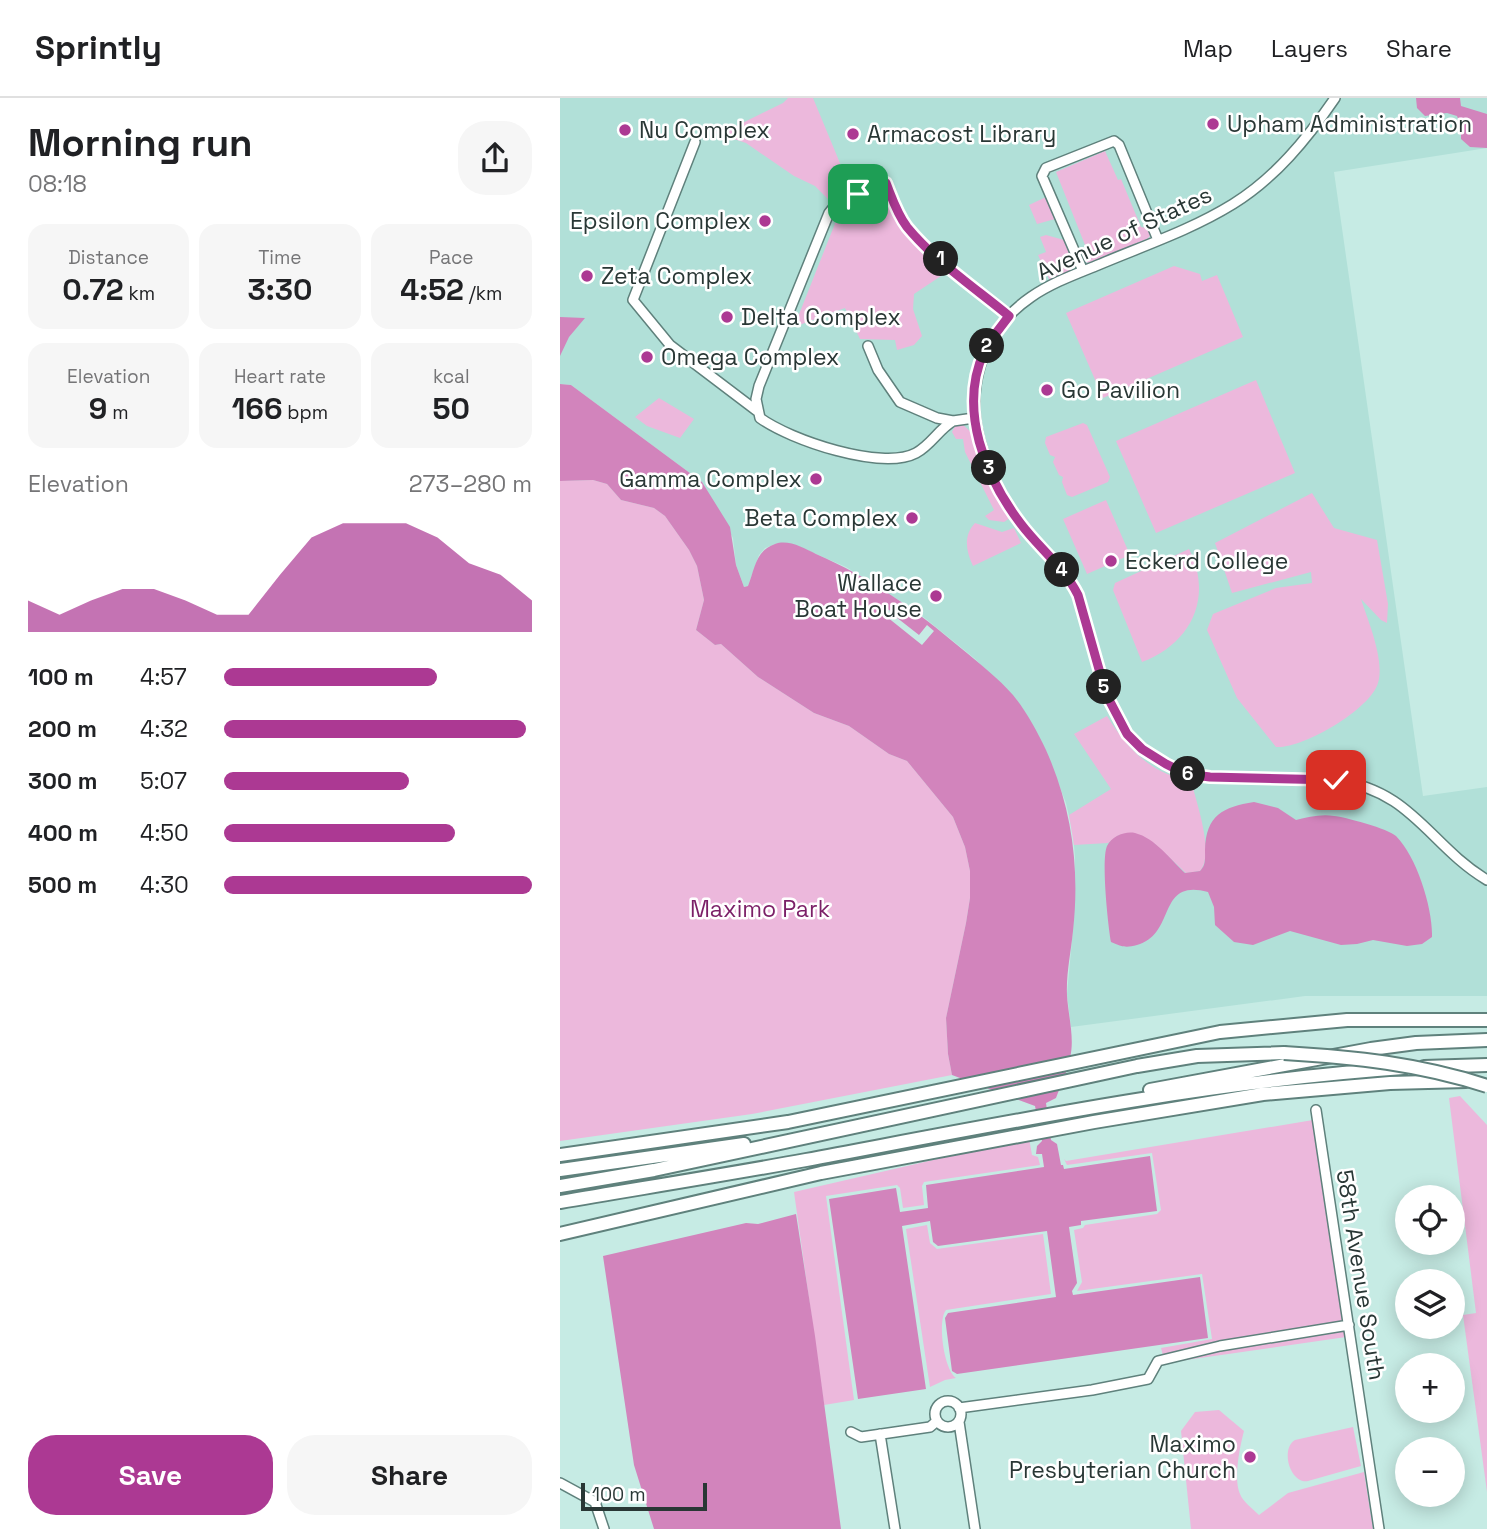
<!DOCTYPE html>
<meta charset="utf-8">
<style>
:root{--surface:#fff;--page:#f6f6f6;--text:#202124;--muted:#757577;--line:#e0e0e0;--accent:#ac3993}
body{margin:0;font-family:"Space Grotesk",sans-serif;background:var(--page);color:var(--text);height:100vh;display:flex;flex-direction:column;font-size:26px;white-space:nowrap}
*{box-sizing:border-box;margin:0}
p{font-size:23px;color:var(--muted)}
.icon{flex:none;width:38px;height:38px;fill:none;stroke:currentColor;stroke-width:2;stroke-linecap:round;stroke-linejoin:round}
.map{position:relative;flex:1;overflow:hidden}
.sheet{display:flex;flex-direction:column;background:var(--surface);width:560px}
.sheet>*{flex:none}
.buttons{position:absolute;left:835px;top:1087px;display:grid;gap:14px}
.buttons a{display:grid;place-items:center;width:70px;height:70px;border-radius:50%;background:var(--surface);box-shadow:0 4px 18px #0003;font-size:35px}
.scale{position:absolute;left:21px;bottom:18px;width:126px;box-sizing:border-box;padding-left:7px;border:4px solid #293735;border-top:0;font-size:19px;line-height:24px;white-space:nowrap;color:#293735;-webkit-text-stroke:5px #fff;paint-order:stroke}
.pin{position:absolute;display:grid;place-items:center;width:60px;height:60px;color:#fff;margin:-30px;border-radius:14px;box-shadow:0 4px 10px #0006}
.km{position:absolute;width:35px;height:35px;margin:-18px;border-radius:50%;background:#222;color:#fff;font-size:19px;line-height:35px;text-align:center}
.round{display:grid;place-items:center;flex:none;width:74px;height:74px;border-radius:28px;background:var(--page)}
.headline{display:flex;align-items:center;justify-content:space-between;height:119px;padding:0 28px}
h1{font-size:38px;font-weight:700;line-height:52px}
.stats{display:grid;grid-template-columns:repeat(3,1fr);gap:10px;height:119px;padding:7px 28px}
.stats div{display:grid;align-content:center;border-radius:18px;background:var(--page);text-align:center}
.stats b{font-size:30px;font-weight:700}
.stats small{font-size:19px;font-weight:400}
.stats p{font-size:19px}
.chart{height:196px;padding:14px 28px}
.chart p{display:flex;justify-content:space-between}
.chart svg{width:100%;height:126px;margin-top:7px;fill:var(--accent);opacity:.7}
.cta{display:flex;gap:14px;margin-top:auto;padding:14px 28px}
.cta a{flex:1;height:80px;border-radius:28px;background:var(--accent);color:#fff;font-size:28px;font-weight:700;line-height:80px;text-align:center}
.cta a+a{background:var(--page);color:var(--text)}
ul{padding:0 28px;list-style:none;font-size:23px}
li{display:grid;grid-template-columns:112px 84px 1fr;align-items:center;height:52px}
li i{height:18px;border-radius:9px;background:var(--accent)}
header{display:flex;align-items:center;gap:42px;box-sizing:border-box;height:98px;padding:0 35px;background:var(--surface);border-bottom:2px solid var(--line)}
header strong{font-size:33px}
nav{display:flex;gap:38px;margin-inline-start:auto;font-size:24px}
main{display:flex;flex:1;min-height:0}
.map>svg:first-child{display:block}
</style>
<header>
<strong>Sprintly</strong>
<nav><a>Map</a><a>Layers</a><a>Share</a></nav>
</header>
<main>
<section class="sheet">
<div class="headline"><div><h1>Morning run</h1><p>08:18</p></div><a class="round"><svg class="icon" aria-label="share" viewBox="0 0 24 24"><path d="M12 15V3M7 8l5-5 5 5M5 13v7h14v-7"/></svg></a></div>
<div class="stats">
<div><p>Distance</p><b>0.72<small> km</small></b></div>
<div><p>Time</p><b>3:30</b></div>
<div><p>Pace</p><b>4:52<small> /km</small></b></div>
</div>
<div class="stats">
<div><p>Elevation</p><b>9<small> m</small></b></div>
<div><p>Heart rate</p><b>166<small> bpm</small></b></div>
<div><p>kcal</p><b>50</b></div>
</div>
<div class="chart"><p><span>Elevation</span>273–280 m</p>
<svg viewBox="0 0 160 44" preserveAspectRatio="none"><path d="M0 44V33L10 38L20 33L30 29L40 29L50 33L60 38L70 38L80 24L90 11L100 6L110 6L120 6L130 11L140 20L150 24L160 33V44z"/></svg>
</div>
<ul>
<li><b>100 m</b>4:57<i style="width:69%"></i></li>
<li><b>200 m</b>4:32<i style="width:98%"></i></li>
<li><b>300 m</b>5:07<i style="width:60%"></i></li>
<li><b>400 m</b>4:50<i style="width:75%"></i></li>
<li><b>500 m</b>4:30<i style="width:100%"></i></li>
</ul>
<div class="cta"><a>Save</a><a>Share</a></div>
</section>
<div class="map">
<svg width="927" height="1431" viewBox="0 0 927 1431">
<rect width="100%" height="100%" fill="#c6ebe4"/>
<path fill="#b1e0d8" d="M0 0H927V50L774 74 863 698 927 689V898H745L511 929 507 896 513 831 515 759 513 736 506 705 485 651 452 597 414 560 356 513 286 469 240 449 218 445 205 450 199 457 188 488 184 489 176 467 173 440 142 384 11 287 0 286Z"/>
<path fill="#ecb8dc" d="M228 0H253L282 70 268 101 255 88 234 78 186 45 153 34 166 33 223 5Z
M545 53 558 82 561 81 581 129 590 130V138L587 141 528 165 524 163 520 156 527 152 496 74Z
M317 91 328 92 336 112 390 172 354 196 353 211 362 238 354 247 337 252 335 242 300 241 285 210 234 229 276 123 268 122 278 109Z
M486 99 495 121 477 126 469 107Z
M486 137 504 142 514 168 509 175 490 183 478 157 486 154 480 139Z
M614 168 640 176 642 183 657 177 683 239 543 300 506 215Z
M696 282 735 375 596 435 556 343Z
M99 300 134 321 120 340 87 328 75 319Z
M523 325 527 327 550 379 548 384 512 399 507 397 502 384 503 379 499 377 493 364 495 359 490 357 485 345 486 339Z
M402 326 412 335 419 359 449 416 450 420 444 424 429 422 425 418 434 412 405 354 403 341H396L392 334 395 328Z
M33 382 47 386 61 402 94 410 105 418 129 452 137 468 144 502 136 532 155 547 161 546 198 579 254 615 289 628 329 656 347 663 393 719 405 749 410 773V800L406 825 386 920 388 956 392 977 192 1016 0 1043V383Z
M752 395 774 430 817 442 828 506 827 525 821 522 801 501C808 523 825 562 818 585 810 612 742 651 716 649L677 600 647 532 653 516 716 490 752 485 751 474 672 495 655 445Z
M546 402 570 457 527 476 503 421Z
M415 425 442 434 454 430 461 445 413 468C406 453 403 438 415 425Z
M629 451C654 500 630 546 582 564L553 492 555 485Z
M547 618C567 650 591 677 631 682 636 704 655 755 640 773L626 775 595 746 559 737 548 745 514 747 509 717 551 691 514 636Z
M900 998 927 1027V1394L903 1217 916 1215 889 1000Z
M753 1022 784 1224 655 1245 657 1253 785 1232 786 1239 605 1265 601 1250 652 1241 642 1176 517 1193 522 1184 514 1132 523 1130 525 1127 597 1116 601 1112 592 1055 507 1067 504 1061 506 1063Z
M469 1040 472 1057 478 1059 480 1067 364 1084 362 1088 364 1107 343 1110 340 1090 337 1087 266 1098 294 1302 264 1307 234 1094Z
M367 1127 370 1145 377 1151 483 1136 491 1196 386 1212C377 1223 384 1272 396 1280L385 1282 370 1289 346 1131Z
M659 1312 684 1333C680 1348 673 1381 680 1396 683 1404 693 1411 699 1417L728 1395 804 1374 813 1431H631L621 1333 635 1314Z
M793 1329 801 1368 748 1383C730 1386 720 1351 735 1342Z"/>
<path fill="#d284bc" d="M856 0H900L901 8 927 16V50L910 49 901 41V28L897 18 887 15 865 18 857 10Z
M0 219 25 220 9 239 0 258Z
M0 286 11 287 142 384 170 429 176 467 184 489 188 488C195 471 195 453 215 446 228 441 244 450 256 456 310 479 357 513 402 551 419 565 438 580 453 597 466 613 477 633 486 652 512 710 520 770 513 833 511 854 506 876 507 897 508 917 515 940 510 960 507 974 501 987 496 1000L486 1005 491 1042 497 1046 501 1067H503L504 1071 590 1058 597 1113 521 1123V1127L509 1129 517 1185 512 1193 513 1197 640 1179 648 1240 397 1276 392 1273 385 1220 388 1215 496 1199 487 1133 378 1148 373 1144 370 1123 342 1128 366 1291 298 1301 269 1101 336 1090 340 1114 368 1110 366 1087 484 1069 482 1056H476L477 1048 482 1043 475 1008 392 977 388 956 386 920 406 825 410 800V773L405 749 393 719 347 663 329 656 289 628 254 615 198 579 161 546 155 547 136 532 144 502 137 468 129 452 105 418 94 410 61 402 47 386 33 382 0 383Z
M694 704 718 710 736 722C748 719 761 716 774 718 785 719 829 731 836 738 857 759 873 811 872 839L862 846 847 848 813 842 797 846 781 847 730 833 693 847 674 844 655 827 654 809 648 794C596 780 617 836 577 847 566 850 562 849 551 844 548 827 541 762 547 748 552 738 565 733 575 735 595 740 611 762 625 775L640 773C646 767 645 761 645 752 646 717 663 709 694 704Z
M236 1116 255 1238 281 1431H94L74 1367 43 1158 186 1125 198 1126Z"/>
<path fill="#c6ebe4" d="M326 510 335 516 339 512 340 513 336 519 359 537 367 527 374 533 362 547 322 515Z"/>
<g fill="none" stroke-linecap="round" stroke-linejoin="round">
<g stroke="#5f817c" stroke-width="12">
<path id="minor" d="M775 0C747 41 715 80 673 106 631 132 583 148 538 167 516 176 491 185 471 199 420 234 403 295 423 353 431 378 445 406 462 427 481 451 504 470 518 497L546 596 567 636 582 651 606 666 626 676 650 679 776 682C853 693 869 747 927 782
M135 44 73 202 110 247 197 313
M523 173 482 78 486 70 554 43 559 47 598 142
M308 248 318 272 340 304 377 320 393 323 414 320
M393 323C379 331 371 347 356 355 322 373 230 342 200 320L196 301 199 288 269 115 277 105 326 85C332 100 337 116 347 129 375 163 415 190 449 218
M756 1012 819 1431
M375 1316a13 13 0 1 1 26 0a13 13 0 1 1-26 0Z
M399 1310 532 1292 588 1281 598 1263 660 1248 789 1227
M399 1324 415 1431
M291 1334 301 1339 370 1329 377 1323
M320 1336 335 1431
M0 1385 35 1404 44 1431"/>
</g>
<g stroke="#5f817c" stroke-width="16">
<path id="highway" d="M864 969 927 967
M590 992 811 951 856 945 927 942
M0 1057 228 1024 660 934 787 922H927
M0 1072 184 1046
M0 1088 94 1072 577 968 637 958 724 955
M0 1104C82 1090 164 1077 246 1062 444 1025 642 984 843 970
M0 1136 261 1075 534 1024 703 996 830 985 906 983"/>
</g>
<use href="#minor" stroke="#fff" stroke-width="9"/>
<use href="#highway" stroke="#fff" stroke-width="12"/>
<g stroke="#5f817c" stroke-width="16" stroke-linecap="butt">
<path id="highway-bridge" d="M724 955C794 959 860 966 927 988"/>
</g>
<use href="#highway-bridge" stroke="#fff" stroke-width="12"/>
</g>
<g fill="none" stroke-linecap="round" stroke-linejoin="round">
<g stroke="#fff" stroke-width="14">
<path id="route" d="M298 96 326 85C332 100 337 116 347 129 375 163 415 190 449 218 440 230 431 240 424 254 398 311 425 379 461 426 479 450 504 469 518 497L546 596 567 636 582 651 606 666 626 676 650 679 776 682"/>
</g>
<use href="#route" stroke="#ac3993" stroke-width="9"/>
</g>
<g fill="#ac3993" stroke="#fff" stroke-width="2.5">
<circle cx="653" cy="26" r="7"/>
<circle cx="65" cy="32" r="7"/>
<circle cx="293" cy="36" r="7"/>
<circle cx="205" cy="123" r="7"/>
<circle cx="27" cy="178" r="7"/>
<circle cx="167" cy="219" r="7"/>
<circle cx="87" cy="259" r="7"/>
<circle cx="487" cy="292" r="7"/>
<circle cx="256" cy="381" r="7"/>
<circle cx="352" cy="420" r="7"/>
<circle cx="551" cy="463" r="7"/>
<circle cx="376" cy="498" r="7"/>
<circle cx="690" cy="1359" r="7"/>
</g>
<g text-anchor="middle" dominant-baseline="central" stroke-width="5" stroke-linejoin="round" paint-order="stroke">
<g font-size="23" fill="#293735" stroke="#fff" text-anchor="start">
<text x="667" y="26">Upham Administration</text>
<text x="79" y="32">Nu Complex</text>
<text x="307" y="36">Armacost Library</text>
<text x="191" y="123" text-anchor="end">Epsilon Complex</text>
<text x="41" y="178">Zeta Complex</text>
<text x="181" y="219">Delta Complex</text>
<text x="101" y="259">Omega Complex</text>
<text x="501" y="292">Go Pavilion</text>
<text x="242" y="381" text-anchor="end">Gamma Complex</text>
<text x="338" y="420" text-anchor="end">Beta Complex</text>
<text x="565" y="463">Eckerd College</text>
<text x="362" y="485" text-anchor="end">Wallace<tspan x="362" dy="26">Boat House</tspan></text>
<text x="676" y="1346" text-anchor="end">Maximo<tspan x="676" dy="26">Presbyterian Church</tspan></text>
</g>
<g font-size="23" fill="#293735" stroke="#fff">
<text transform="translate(564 135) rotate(-25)">Avenue of States</text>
<text transform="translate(801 1177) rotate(81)">58th Avenue South</text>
</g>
<g font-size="23" fill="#7b1f67" stroke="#fff">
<text x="200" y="811">Maximo Park</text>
</g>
</g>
</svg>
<div class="buttons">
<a><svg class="icon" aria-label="locate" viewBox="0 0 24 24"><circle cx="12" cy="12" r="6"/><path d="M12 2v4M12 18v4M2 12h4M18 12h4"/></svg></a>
<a><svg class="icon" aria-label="layers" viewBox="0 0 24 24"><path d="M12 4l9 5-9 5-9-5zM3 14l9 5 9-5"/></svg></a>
<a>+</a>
<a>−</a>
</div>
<div class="scale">100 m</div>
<div class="pin" style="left:298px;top:96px;background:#1e9e55"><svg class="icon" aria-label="arrive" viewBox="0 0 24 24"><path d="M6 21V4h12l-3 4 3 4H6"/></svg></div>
<div class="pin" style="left:776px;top:682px;background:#d93025"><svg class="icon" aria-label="check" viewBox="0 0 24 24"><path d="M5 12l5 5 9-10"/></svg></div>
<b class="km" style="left:381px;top:161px">1</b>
<b class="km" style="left:427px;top:248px">2</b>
<b class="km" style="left:429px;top:370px">3</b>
<b class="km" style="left:502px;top:472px">4</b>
<b class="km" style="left:544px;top:589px">5</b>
<b class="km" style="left:628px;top:676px">6</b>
</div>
</main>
